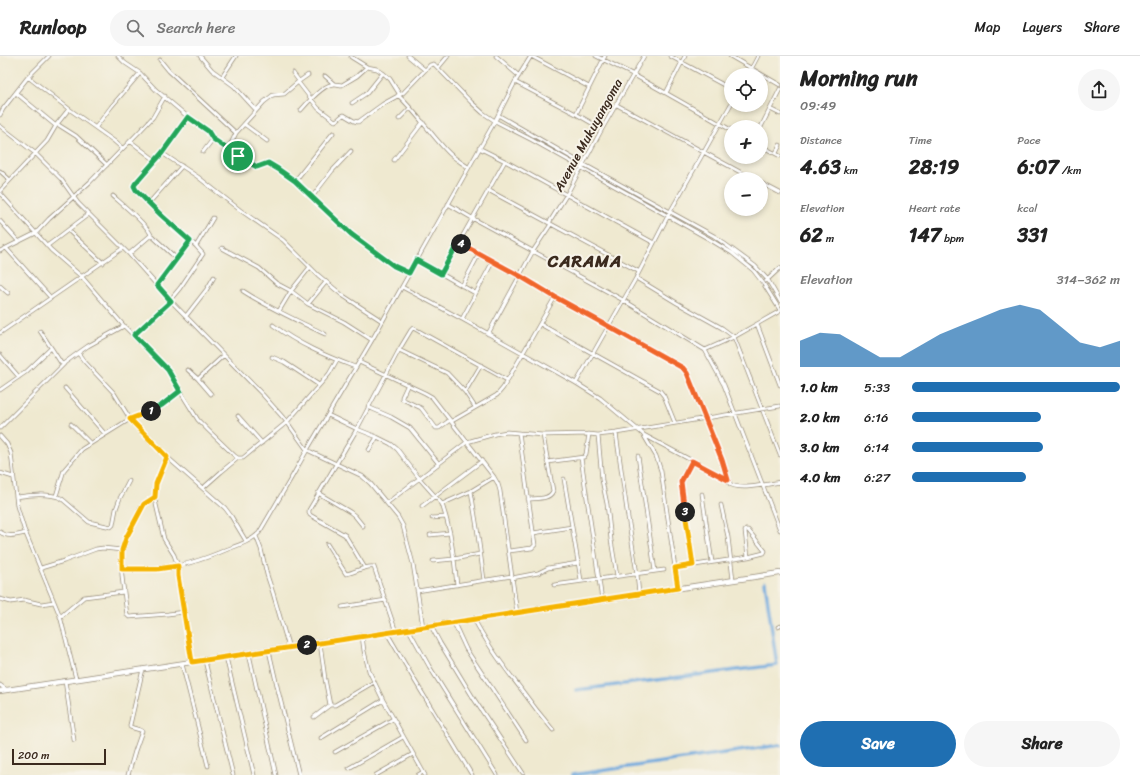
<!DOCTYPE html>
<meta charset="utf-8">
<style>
:root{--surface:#fff;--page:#f6f6f6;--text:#222;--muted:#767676;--line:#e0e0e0;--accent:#1f6fb2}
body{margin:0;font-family:Sriracha,sans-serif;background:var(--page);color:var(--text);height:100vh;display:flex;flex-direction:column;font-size:15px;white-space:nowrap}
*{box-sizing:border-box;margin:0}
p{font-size:13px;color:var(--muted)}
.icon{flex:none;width:22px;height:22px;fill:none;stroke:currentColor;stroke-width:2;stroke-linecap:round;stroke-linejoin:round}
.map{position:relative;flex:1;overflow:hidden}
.details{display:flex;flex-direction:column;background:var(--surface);width:360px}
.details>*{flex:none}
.fabs{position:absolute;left:724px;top:12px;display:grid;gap:8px}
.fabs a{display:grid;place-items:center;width:44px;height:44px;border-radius:50%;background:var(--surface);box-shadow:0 2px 6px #0003;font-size:20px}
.scale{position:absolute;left:12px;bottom:10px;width:94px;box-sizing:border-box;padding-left:4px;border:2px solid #3b2a1e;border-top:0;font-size:11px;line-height:14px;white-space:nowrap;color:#3b2a1e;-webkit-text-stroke:3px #f7f3e8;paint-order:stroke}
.pin{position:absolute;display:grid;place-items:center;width:34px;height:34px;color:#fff;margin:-17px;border:2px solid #fff;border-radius:50%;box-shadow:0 1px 4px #0007}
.km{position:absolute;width:20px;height:20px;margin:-10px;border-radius:50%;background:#222;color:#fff;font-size:11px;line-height:20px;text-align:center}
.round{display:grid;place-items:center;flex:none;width:42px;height:42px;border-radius:21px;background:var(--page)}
.summary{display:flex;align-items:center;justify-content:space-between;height:68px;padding:0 20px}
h1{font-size:22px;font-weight:700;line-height:30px}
.metrics{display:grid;grid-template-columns:repeat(3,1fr);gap:6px;height:68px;padding:4px 20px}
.metrics div{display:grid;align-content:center}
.metrics b{font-size:20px;font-weight:700}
.metrics small{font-size:11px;font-weight:400}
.metrics p{font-size:11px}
.chart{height:112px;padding:8px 20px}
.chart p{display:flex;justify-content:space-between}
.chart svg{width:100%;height:72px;margin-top:4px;fill:var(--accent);opacity:.7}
.button{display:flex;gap:8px;margin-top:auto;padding:8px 20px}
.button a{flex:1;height:46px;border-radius:24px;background:var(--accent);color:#fff;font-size:16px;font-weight:700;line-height:46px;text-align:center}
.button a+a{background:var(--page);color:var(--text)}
ul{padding:0 20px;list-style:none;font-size:13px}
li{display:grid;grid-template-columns:64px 48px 1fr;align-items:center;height:30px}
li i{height:10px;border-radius:5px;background:var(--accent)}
header{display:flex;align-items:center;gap:24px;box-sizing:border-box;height:56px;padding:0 20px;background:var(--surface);border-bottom:1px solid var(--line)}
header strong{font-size:19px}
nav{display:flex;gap:22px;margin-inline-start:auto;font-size:14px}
.search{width:280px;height:36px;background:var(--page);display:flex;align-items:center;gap:10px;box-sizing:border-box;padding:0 14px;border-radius:22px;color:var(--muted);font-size:15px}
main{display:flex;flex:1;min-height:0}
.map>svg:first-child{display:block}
</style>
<header>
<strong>Runloop</strong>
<div class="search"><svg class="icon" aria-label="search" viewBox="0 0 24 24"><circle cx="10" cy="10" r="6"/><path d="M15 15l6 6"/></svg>Search here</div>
<nav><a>Map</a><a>Layers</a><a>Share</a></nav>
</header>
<main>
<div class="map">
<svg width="780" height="719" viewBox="0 0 780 719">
<rect width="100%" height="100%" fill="#f7f3e8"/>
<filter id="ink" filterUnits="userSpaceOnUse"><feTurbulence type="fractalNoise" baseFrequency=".025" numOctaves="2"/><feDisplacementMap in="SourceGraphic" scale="8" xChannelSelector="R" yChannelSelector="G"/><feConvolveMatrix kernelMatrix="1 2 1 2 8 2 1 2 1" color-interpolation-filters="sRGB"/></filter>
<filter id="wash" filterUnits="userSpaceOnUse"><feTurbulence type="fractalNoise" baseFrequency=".012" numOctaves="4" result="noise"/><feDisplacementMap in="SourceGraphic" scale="16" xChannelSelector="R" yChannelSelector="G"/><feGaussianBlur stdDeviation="0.9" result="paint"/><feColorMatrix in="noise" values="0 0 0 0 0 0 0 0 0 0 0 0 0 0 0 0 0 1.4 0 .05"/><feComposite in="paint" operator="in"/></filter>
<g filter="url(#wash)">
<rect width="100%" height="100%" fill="#efe9d0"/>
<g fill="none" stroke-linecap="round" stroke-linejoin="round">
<path stroke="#6da7dd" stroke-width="1" d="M5 719H8"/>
<path stroke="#6da7dd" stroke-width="3.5" d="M576 634 777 609C773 581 769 554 765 526
M572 719 780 689"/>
</g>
</g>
<g filter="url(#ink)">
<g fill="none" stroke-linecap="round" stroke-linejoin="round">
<g stroke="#958a77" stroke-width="4.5">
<path id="minor" d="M118 0 125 7 140 17 156 34 188 61 207 75 213 83 228 94 255 110 257 111 268 107 278 113 295 125 351 178 394 210 409 217
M200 0 212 14 234 30 256 54
M408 0 425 14
M496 0 519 20
M531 0 589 31
M596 0 634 19 731 74
M670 0 731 33
M730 0 780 29
M351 1 367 11 377 13 383 17 390 23 400 39
M160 4 169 15 236 77
M438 12 448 0
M293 17 299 25
M748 19 758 0
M325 20 334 28
M28 21 69 53 114 85 122 92
M222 21 236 0
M298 26 308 19
M515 26 576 58 602 73
M16 37 56 70
M666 37 685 0
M398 39C416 56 429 76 446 94 452 101 460 106 468 111
M352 47 367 37 383 17
M617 49 753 123
M770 53 780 58
M301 54C307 47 325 27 335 28 337 28 340 29 342 29L357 20 367 11
M576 58 605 0
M0 59 3 53 28 21 49 0
M498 59 583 108 714 180 755 210 768 224 780 245
M399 63 410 52
M57 68 76 80 107 109
M244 68 267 85
M0 70 35 97 61 123 78 147 129 198 171 245 263 339 287 366 307 394 362 420 370 427 398 461 403 470 413 508 423 571
M96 71 111 51 140 17
M761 71 780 33
M130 85 155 104
M761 90 780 100
M479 92 505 105 654 187
M228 94 236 77 264 46 273 39 284 38 298 26 318 52 335 65C339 64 340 60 344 59L354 65 358 66 383 48 403 37 430 9 434 8 471 46 483 57 495 65 532 84 668 160 709 183 732 197 753 214 763 227 780 254
M203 96 213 83
M162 97 198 121 240 154 283 184 318 219 342 239 382 265
M776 97 780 89
M394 104 423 66
M0 115 10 124
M295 125 333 77
M761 127 780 137
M488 134 638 215
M0 135 47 85 57 68 69 53
M0 137 51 194 82 221 124 270 168 314 180 335
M113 140C122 148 148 169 151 179L177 203
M312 141 332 115 351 95
M149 147 182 110
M448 148 472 162 623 244 705 294 724 329 780 474
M0 165 19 186
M549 167 567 138 602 73 644 0
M69 175 103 207
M458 187 493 205 555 241 608 269 683 312 687 317 722 404 730 428C740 435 768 428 780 426
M47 190 89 158
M196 190 213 162
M6 192 51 242
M222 192 259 212 276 227 291 235 308 248 344 266 372 284
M0 195 36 177 49 163 90 126 140 75 153 61 165 40
M129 198 151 179
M417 204 475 237
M441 218 505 105
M636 222 677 247 722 272 734 281 780 399
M766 225 780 212
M157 229 190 185
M0 230 8 237
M462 230 479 198
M402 231 462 263 576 327 600 342 643 378 656 400 661 415 678 532
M243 235C269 252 298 265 325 278
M170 244 180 232 203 198 196 190 161 159 136 134 134 130 135 128 162 97 188 61
M308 248 326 226
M279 255 291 235 310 211
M186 260 207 233 214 221
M462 263 493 205
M540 268 660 335 664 340 675 367
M757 268 780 329
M273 269C298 288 326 300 355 311
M40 275 52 293
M0 277 123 192
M488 278 533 195 551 168
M134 279 171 245
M399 294 447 317 465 336 475 351
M705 294 734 281 780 255
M78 297 88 290 124 270
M0 299 19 321
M272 301 284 306 319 329
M359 306 425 337 432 341 494 421 498 428 500 435 517 557
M188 314 198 323 211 338
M198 323 224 299
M576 327 636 222 670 156 731 48
M408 328 402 341V343L421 352 436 372H439L450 364
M65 332 105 378
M0 334 26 316 50 293H52L61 307 63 308 78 297 84 305 114 337 132 366 167 401 225 452 231 460 246 485
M465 336 481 309
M368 351 391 361 410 372 439 408
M328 359 357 373 377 381 391 388 397 393 419 422 442 448 446 461 450 477 454 503 457 529
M238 360 262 387
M452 365 497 339 503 332 555 241
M71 368 90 387
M0 372 64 308
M616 377 627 455 637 518 639 538
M598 379 602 424 607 448 611 484 617 520
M644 379 728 424
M0 380 7 388 11 397 17 450 24 473 60 560 76 623
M369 394 377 381
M638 400 655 515
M167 401 156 428 155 444 164 483 174 499 178 510V520L192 606
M581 402 602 544
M692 405 681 426 688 478 693 509
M547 406 584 401 586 398 589 378
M0 417 13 421
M564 423 581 524
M203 432 221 416 238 402
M471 435 477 472 484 524
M318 437 350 456 355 460 363 470
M702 438 712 506
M56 440 64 414 82 393 130 363 145 358 159 351 180 335 198 364 210 376 235 400 238 402H243L287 366 329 318 337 304
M16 441C31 439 47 437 61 442L89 466 111 471 113 469 116 453 120 442 129 425
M528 443C537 442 549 444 553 435L543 379
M387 447 467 386 495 378 507 376 543 379 589 378 598 379 616 377 780 350
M442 448 471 435 494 421
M721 449 728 481 733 524
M422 450 482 405
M432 462 446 461
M746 474 745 475 748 501
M0 476C8 482 16 479 26 477
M533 477 572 471
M430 479 450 477
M256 480 261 493 267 519 273 537 289 592
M327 488 346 518C355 517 365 509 374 511L396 576
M509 495 532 492 535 489 519 377
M433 505 454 503 480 498
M41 512 64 505 96 493 103 492 122 494
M365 512 345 479 310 459 309 457V454L357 373 399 294 411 274 413 272 415 273 507 324
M675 512 748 501 764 497 765 495 761 490 748 474H746
M122 513C134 513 145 514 157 513 182 511 205 503 228 493 239 489 251 485 259 477L293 419 307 394 372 284 495 65 515 26 531 0
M512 522 538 517 548 512 578 507
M554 529 664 514
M417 535 512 520
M124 536 127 559 129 561 168 558 184 556
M0 543 11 546 24 544 41 548 54 546
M342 551 386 544
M60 561 84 541 124 536C122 523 120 501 123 488L143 448 155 441
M474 563C487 588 503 610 521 633 531 647 542 661 553 674
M454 567 466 593 526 684
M431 570 440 587 474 643 523 717
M778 571 780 570
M409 574 429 610 497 719
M387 577 415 625 472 719
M362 580 364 595 369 615 383 644 425 719
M320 587 325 623 330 649
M269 595 278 634 299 719
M249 598 276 719
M226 601 254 719
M205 605 233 719
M182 608 208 710
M65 625 74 684
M0 629 7 634
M314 661 330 649H335L374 626
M321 682 383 644
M335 696 393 663
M349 712 403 681
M128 719 135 695 142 675 140 674 130 671V669L143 613
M376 719 413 698
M418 719 423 716"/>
</g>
<g stroke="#958a77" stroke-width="6">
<path id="primary" d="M0 635 780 517"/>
</g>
<use href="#minor" stroke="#fff" stroke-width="3"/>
<use href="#primary" stroke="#fff" stroke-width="4.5"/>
</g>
</g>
<g fill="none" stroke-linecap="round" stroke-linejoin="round" filter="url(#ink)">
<g stroke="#fff" stroke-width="8">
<path id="split-1" d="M151 355 162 349 180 335 168 314 134 279 171 245 157 229 190 185 161 159 136 134 134 130 135 128 162 97 188 61 208 75 213 83 238 100"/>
</g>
<g stroke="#fff" stroke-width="8">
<path id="split-2" d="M151 355 130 363 167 401 156 428 155 441 144 448 126 482 122 494V513H157L178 510V520L192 606 307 589"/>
</g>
<g stroke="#fff" stroke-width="8">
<path id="split-3" d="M307 589 678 532 675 512 693 509 685 456"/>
</g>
<g stroke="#fff" stroke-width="8">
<path id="split-4" d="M461 188 520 220 555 241 608 270 683 312 687 317 722 404 728 424 692 405 681 426 685 456"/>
</g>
<g stroke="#fff" stroke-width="8">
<path id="split-5" d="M238 100 257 111 268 107 278 113 295 125 351 178 394 210 409 217 416 204 441 218 458 187 461 188"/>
</g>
<use href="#split-1" stroke="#22a559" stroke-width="5"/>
<use href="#split-2" stroke="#f5b400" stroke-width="5"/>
<use href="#split-3" stroke="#f5b400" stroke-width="5"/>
<use href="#split-4" stroke="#f0652b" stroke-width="5"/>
<use href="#split-5" stroke="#22a559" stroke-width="5"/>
</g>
<g text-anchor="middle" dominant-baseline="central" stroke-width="4" stroke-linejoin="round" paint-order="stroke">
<g font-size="13" fill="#3b2a1e" stroke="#f7f3e8">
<text transform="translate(588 79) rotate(-61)">Avenue Mukuyangoma</text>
</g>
<g font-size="17" font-weight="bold" letter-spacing="1" fill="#3b2a1e" stroke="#f7f3e8">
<text x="585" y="205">CARAMA</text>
</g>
</g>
</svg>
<div class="fabs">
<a><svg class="icon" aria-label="locate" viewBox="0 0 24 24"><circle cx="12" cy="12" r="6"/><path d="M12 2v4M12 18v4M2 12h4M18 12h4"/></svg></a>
<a>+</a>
<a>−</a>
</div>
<div class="scale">200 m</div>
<div class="pin" style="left:238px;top:100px;background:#1e9e55"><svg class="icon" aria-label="arrive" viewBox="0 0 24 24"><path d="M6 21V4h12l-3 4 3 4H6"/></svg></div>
<b class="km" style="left:151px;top:355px">1</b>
<b class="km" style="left:307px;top:589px">2</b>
<b class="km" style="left:685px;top:456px">3</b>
<b class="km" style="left:461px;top:188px">4</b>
</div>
<section class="details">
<div class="summary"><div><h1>Morning run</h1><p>09:49</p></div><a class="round"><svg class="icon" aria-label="share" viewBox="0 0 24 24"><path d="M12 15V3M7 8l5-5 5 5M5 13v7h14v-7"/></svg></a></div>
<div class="metrics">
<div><p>Distance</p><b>4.63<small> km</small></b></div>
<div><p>Time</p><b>28:19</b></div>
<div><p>Pace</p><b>6:07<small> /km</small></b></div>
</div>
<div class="metrics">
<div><p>Elevation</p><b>62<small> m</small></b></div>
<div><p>Heart rate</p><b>147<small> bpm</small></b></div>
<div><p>kcal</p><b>331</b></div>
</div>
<div class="chart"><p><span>Elevation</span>314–362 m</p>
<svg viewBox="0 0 160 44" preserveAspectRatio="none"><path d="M0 44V28L10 23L20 24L30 31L40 38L50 38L60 31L70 24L80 19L90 14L100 9L110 6L120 9L130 19L140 29L150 32L160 28V44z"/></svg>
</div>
<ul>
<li><b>1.0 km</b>5:33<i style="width:100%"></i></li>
<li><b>2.0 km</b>6:16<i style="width:62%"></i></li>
<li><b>3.0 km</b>6:14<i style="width:63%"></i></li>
<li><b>4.0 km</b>6:27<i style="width:55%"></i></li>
</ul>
<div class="button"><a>Save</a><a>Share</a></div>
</section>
</main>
